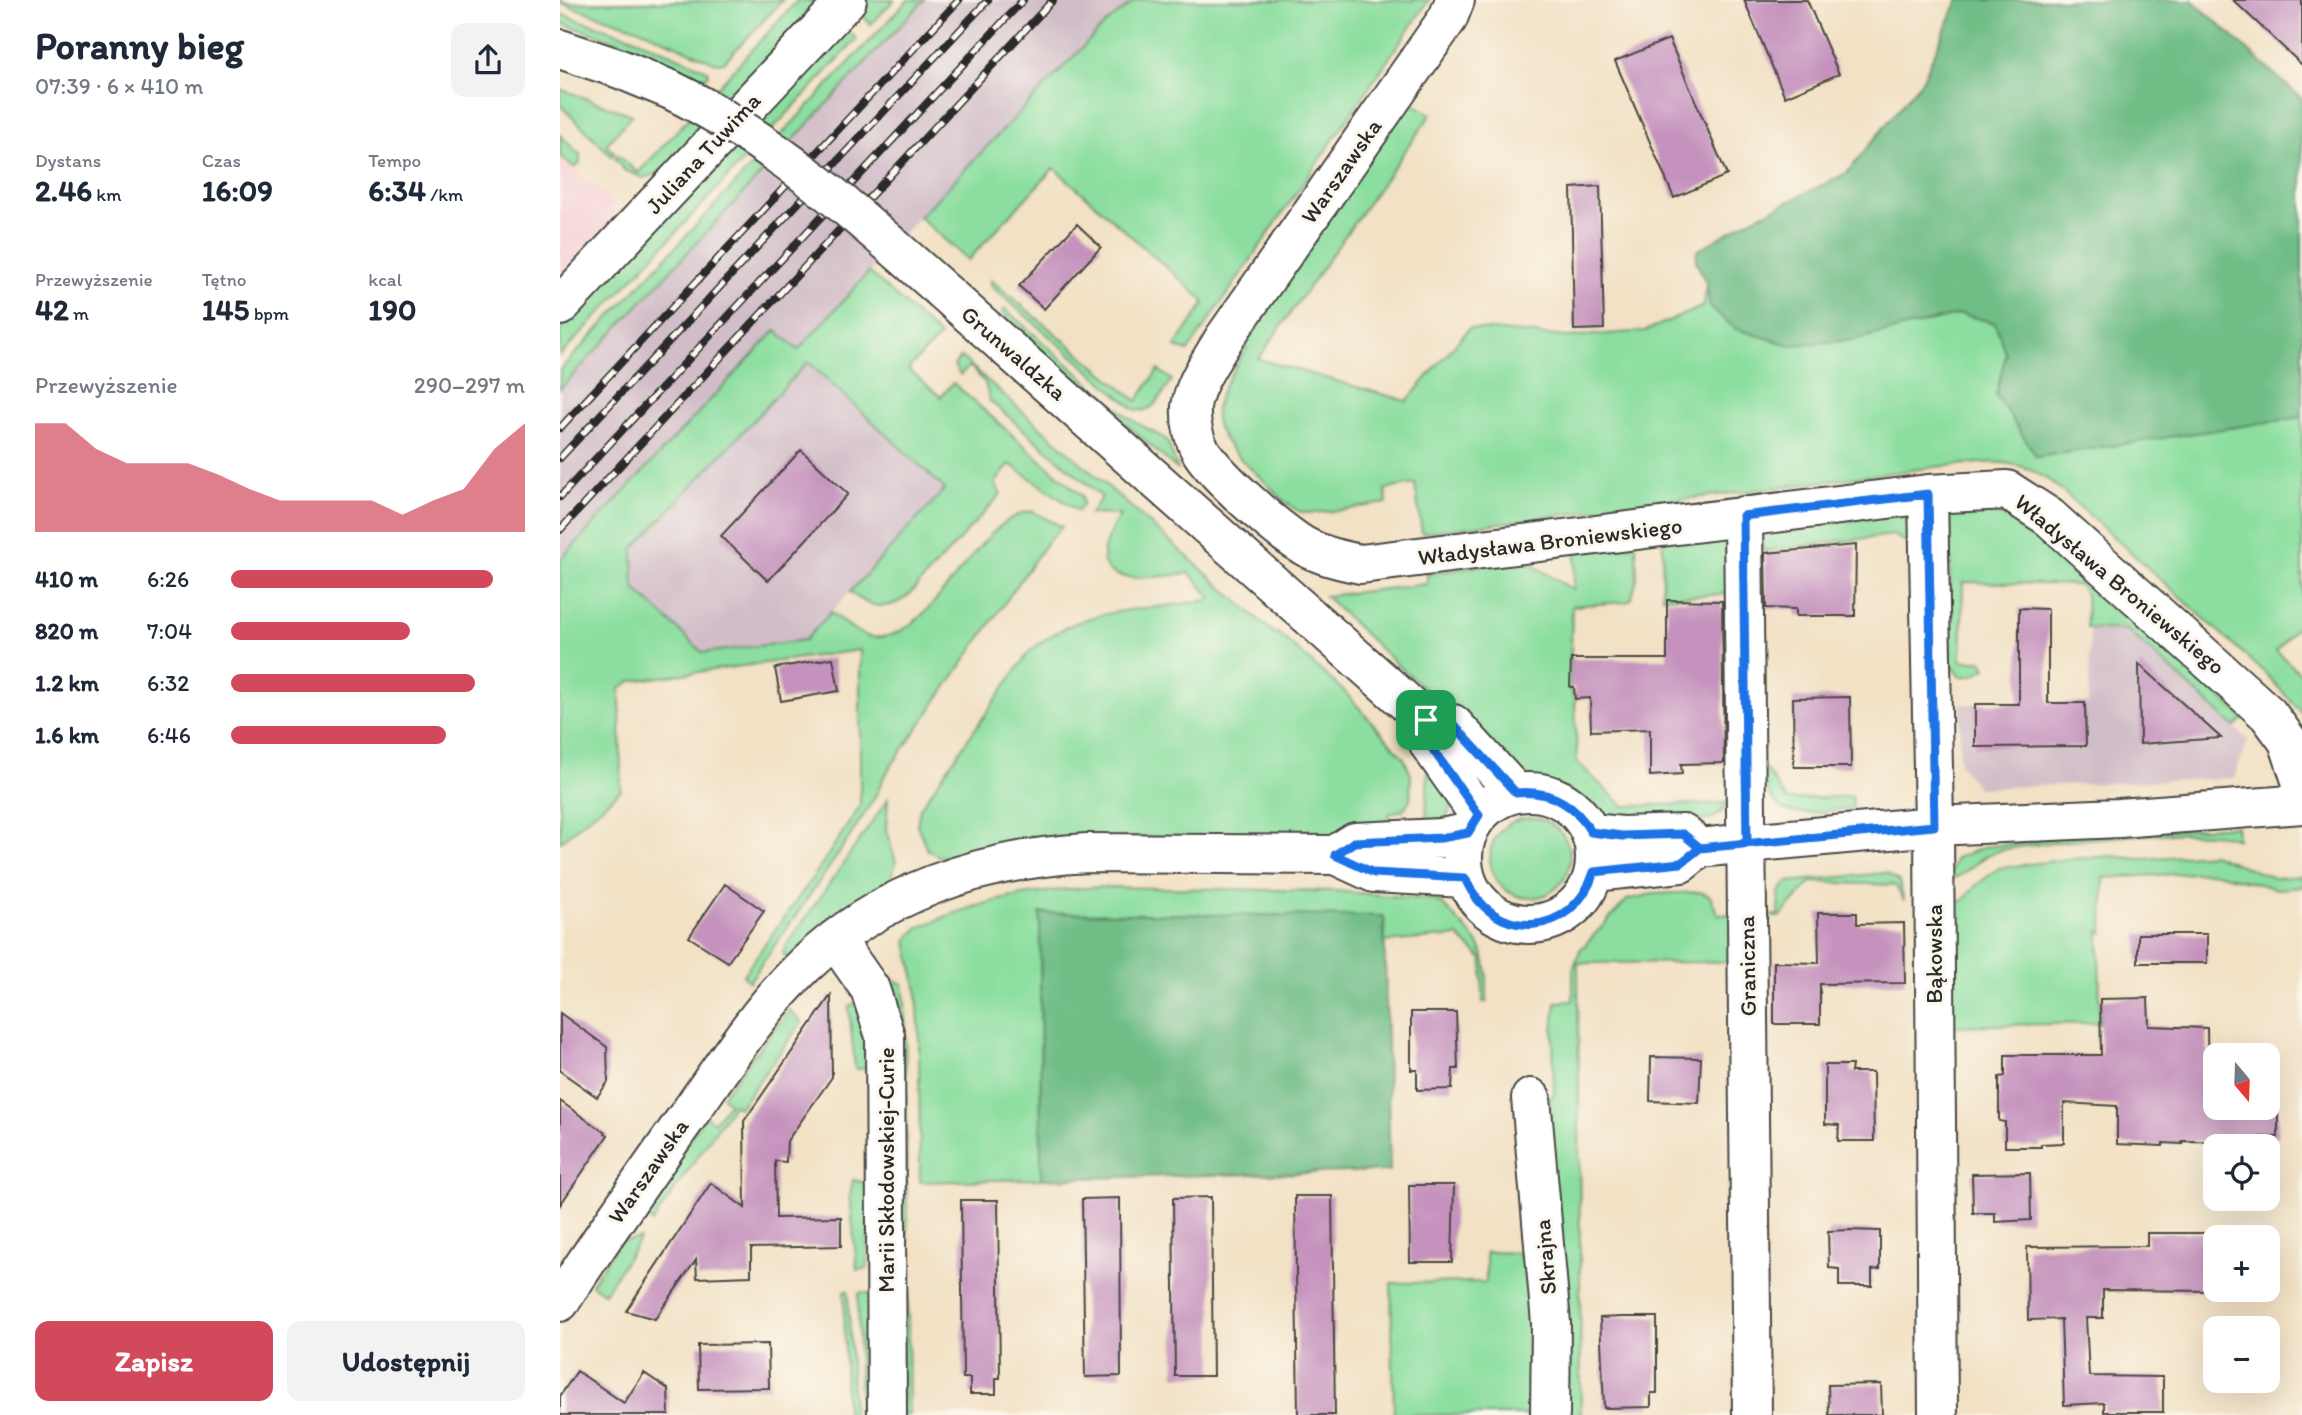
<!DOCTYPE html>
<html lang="pl">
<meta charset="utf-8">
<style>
:root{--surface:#fff;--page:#f2f2f3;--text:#1f2937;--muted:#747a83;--accent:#d1495b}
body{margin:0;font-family:Itim,sans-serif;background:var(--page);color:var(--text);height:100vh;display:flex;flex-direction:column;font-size:26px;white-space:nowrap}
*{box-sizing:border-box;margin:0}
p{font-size:23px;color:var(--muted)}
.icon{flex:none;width:38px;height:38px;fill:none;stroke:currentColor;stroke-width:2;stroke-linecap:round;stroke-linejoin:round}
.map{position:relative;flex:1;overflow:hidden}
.side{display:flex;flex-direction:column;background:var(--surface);width:560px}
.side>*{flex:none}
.needle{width:46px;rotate:161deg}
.buttons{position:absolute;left:1643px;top:1043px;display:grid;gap:14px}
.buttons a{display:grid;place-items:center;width:77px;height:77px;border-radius:14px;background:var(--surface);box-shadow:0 7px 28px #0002;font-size:35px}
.pin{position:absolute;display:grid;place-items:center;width:60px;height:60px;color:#fff;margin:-30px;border-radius:14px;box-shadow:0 4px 10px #0006}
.round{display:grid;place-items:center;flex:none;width:74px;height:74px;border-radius:14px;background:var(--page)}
.overview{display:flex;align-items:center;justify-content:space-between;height:119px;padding:0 35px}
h1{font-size:38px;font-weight:700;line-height:52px}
.metrics{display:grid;grid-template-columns:repeat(3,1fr);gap:10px;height:119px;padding:7px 35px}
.metrics div{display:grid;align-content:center}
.metrics b{font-size:30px;font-weight:700}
.metrics small{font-size:19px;font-weight:400}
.metrics p{font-size:19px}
.chart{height:196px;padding:14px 35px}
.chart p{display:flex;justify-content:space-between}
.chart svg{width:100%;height:126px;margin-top:7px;fill:var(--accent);opacity:.7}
.action{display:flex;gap:14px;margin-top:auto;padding:14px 35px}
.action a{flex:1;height:80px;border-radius:14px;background:var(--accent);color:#fff;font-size:28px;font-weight:700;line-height:80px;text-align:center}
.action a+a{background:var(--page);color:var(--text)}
ul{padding:0 35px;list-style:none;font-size:23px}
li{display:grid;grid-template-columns:112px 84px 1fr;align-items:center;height:52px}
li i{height:18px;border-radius:9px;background:var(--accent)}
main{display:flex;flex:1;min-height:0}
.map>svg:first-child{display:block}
</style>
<main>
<section class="side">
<div class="overview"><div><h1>Poranny bieg</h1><p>07:39 · 6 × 410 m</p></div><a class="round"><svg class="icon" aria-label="share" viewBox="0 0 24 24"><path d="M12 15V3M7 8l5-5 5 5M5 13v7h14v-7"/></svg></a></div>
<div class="metrics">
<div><p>Dystans</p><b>2.46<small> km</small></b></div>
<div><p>Czas</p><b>16:09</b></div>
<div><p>Tempo</p><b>6:34<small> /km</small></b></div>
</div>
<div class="metrics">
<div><p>Przewyższenie</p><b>42<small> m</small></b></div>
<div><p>Tętno</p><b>145<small> bpm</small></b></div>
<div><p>kcal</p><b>190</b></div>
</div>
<div class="chart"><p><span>Przewyższenie</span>290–297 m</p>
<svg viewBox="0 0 160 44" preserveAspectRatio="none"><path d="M0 44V6L10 6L20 15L30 20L40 20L50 20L60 24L70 29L80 33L90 33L100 33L110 33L120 38L130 33L140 29L150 15L160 6V44z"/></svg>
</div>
<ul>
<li><b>410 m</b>6:26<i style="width:89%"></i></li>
<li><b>820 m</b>7:04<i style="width:61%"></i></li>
<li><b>1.2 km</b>6:32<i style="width:83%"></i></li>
<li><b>1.6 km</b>6:46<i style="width:73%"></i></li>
</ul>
<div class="action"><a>Zapisz</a><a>Udostępnij</a></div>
</section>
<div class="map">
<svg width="1742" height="1415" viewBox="0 0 1742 1415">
<rect width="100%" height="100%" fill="#fbf7ec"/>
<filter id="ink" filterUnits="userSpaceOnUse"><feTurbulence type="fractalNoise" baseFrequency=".0143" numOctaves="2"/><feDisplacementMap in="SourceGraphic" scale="14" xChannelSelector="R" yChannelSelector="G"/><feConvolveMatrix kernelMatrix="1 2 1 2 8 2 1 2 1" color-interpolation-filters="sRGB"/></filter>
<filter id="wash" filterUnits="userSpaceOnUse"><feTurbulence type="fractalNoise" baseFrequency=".00686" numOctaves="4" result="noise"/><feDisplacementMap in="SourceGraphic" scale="28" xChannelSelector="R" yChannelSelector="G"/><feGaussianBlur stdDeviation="1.57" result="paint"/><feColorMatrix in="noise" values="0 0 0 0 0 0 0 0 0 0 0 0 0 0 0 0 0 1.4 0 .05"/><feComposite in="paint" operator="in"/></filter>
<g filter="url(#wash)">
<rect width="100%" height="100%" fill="#f2e1c4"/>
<path fill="#f6cfd5" d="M0 156 54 203V218L0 276Z"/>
<path fill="#d1bdc8" d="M364 0H576L545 24 356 220 238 350 216 330 0 560V389Z
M248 361 385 489 245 640 143 653 74 588 73 549Z
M1530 629 1567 630 1688 740 1674 778 1418 788 1399 763 1401 704 1529 703Z"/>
<path fill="#8bde9f" stroke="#5b8465" stroke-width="2" d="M0 0 5 3 223 0 164 62 156 63 77 28 0 3Z
M238 0 259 2 99 173 83 178 64 170 55 159 58 155 78 173Z
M309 0H334L311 24 298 12Z
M348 0H364L0 389V370Z
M576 0H869L628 351 615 347 644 304 642 299 494 168 408 260 359 217 545 24Z
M0 14 71 37 141 67 148 71V75L146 78 138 76 69 45 0 23Z
M283 27 297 39 0 356V330Z
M0 89 72 115 46 145 55 153 52 156 0 105Z
M850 102 871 114 698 359 847 401 909 328 1007 337 1085 331 1144 306 1146 283 1150 307 1368 321 1401 314 1435 323 1446 354 1436 395 1477 457 1742 417V621L1716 651 1742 675V713L1705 673 1500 489C1460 455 1432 462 1383 466L862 533 855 484 825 489 827 503C810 505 756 516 742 512 726 507 713 489 701 478 640 423 646 413 687 348L679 341Z
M0 135 20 155V163L15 168 0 156Z
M309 272 380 336 348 369 381 397 393 383 522 496 523 504 518 511 450 464 435 483 441 494 350 594C330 612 310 609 290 592L385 489 248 362 73 549 74 588 143 653 245 640 271 612C283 621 297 635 312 637 375 643 414 517 472 511L502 527 487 542 323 778C324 794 207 955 189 982L183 975 254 876 300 806V650L72 681 60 688 61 790 0 842V560L216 330 238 350Z
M431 280 577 401 598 370 612 380C602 393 593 417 574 409L430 285Z
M445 309 569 418 607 440 618 470 455 326 442 313Z
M401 357 716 635 718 633 785 692 844 758 851 775 850 800 843 810 829 814V830L757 838 486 837 434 845 391 858 378 856 367 849 357 825 360 808 469 652C528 601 581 614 652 599L630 573C580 579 511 592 560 515L530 514 542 497 430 401 425 383 410 366 400 375 394 365Z
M1390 511 1442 515 1475 529 1684 718 1675 727 1567 630 1527 628 1526 594 1519 585 1403 582 1401 661H1422L1426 668 1414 675 1401 677 1390 664Z
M1335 514 1353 526 1359 560H1350L1349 544 1333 535 1202 551V532Z
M1164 536 1167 541 1170 594 1102 597 1103 540Z
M1076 545 1077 579 1071 599 1066 602 1012 606 1010 690 1015 699 1017 762 1063 806 1170 803 1155 817 1140 822 1070 826 1047 820 1010 790 967 777 832 660 765 596 867 584V574L963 559 1013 590 1016 552Z
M868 757 892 804 887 817 866 829Z
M1202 764 1227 800 1292 796 1293 808C1245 813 1207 828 1202 764Z
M328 799 326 830 336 862 329 882 226 959 223 953 225 948Z
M930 858a40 40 0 1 1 80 0a40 40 0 1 1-80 0Z
M1676 826 1677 839C1651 825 1473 842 1438 851 1418 855 1407 878 1388 879L1396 858 1425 847 1498 837Z
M1652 854 1714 878 1742 876V887L1718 889 1652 872 1544 878 1543 933 1539 931 1540 1023 1386 1026 1388 900 1403 901 1414 887 1439 868 1508 859 1553 856 1580 859Z
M1326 873 1339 881 1344 901 1335 885 1251 882 1220 917 1207 916 1218 915 1219 892 1227 882Z
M548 887 776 891 874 900C886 905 890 913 898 921 929 950 927 962 927 1002H923L922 959 898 936 825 942 824 917 480 914 481 1179 360 1182 359 1026 357 991 347 942C352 927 369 924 382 918 437 896 489 889 548 887Z
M1140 892 1150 896 1158 915 1174 914 1170 962 1018 963 1021 1415H998L981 1119 994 1092 993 1031 996 1002 1013 1001V970L1020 950 1067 900 1093 894Z
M329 978 343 984 345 1002 349 1415H343L338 1018Z
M296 1002 306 1021 307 1069H295L289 1007Z
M229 1010 242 1022 179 1108 174 1104 92 1223 84 1205 145 1116 154 1122 169 1103 162 1096Z
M293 1180 308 1183V1268L297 1270 290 1195Z
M80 1239 44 1293 31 1284 60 1241Z
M926 1252 971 1253 982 1415H834L831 1283 926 1282Z
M284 1291H288L293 1415H286Z
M301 1292 309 1294 311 1415H300L298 1295Z"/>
<path fill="#70bd86" stroke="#4e7458" stroke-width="2" d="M1398 0H1632L1742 99V417L1477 457 1436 395 1446 354 1435 323 1401 314 1293 340 1230 345 1176 329 1150 307 1146 283 1136 261 1137 251 1182 224 1287 173 1363 79Z
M480 913 824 916 830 1171 481 1179Z"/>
<g id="blocks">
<path fill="#c592bd" d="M1184 0H1247L1279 74 1225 97Z
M1673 0H1742V65Z
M1109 39 1167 175 1114 198 1055 61Z
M1040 186 1044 329 1014 330 1011 188Z
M517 224 541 247 484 309 459 286Z
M241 450 288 494 208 581 161 536Z
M1296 545 1295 616H1236V609L1206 608 1205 553Z
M1107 600 1162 601 1164 763 1121 764 1122 774 1090 776V729L1031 731 1030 698 1015 699 1014 687H1010L1011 659H1107Z
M1459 608 1488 609V703H1525L1526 746 1415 747V704H1459Z
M273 658 279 691 221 701 215 668Z
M1579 664 1661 738 1580 744Z
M1290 697 1291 767H1234L1233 698Z
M165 884 204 911 168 962 129 937Z
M1258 913H1297V924L1344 923 1345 983 1260 984V1024H1214V962L1259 963Z
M1578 934H1647V963H1578Z
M271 995 272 1077 227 1141 226 1162 215 1161 216 1218 281 1217V1246L191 1248V1276L137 1278 136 1260 95 1319 66 1311 151 1183 185 1208 184 1121Z
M1588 998 1589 1026 1647 1028 1648 1081 1656 1082V1108H1718V1137H1700V1142L1622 1141V1144L1603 1143V1146L1557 1144V1106L1504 1103V1143L1481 1144V1147H1445V1122L1439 1121V1077L1445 1076V1055H1541L1540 999Z
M851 1012H896L898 1069H893L892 1089 857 1090V1070H851Z
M0 1013 47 1047 48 1082 37 1097 0 1071Z
M1091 1057 1141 1058 1139 1103 1090 1101Z
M1265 1065H1292L1291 1072H1313L1314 1141H1278L1279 1125 1265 1124Z
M0 1101 48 1135 0 1205Z
M1470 1173 1471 1220 1435 1222V1213H1413L1412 1174Z
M849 1185H894L892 1262H850Z
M735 1196H772L775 1415H738Z
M651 1197 653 1376H615L613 1198Z
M560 1198 561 1376 525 1377 522 1199Z
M401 1200H438L440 1378H436V1394H410V1378H403Z
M1289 1230 1320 1231V1269L1312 1270V1286H1279V1269L1269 1268 1268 1231Z
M1587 1233H1656V1291L1543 1290V1318H1526L1529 1376 1603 1377V1412H1544V1403L1504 1405 1501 1319 1468 1320 1467 1247 1587 1246Z
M1062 1317H1097V1393H1091V1407L1044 1408 1040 1318Z
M208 1344 209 1388 139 1389 138 1345Z
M17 1371 64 1403 84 1373 108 1389 109 1415H0V1396Z
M1321 1384 1322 1415H1269L1268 1385Z"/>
</g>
</g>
<g filter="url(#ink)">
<use href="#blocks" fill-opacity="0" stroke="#494642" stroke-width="2"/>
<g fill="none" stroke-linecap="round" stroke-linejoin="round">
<g stroke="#494642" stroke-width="42">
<path id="minor" d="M895 0 888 18 663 340C651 361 634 383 631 407 630 422 634 441 642 453 660 479 710 523 736 541 754 554 779 560 801 564L1368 494 1447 490 1489 517 1708 714 1728 741 1742 783
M0 49 60 69 111 90
M0 306 287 0
M426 329 866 720 893 724 956 793
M1368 494 1374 826 1378 1415
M1183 516 1192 1415
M866 720 869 744 919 815
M903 858a66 66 0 1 1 132 0a66 66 0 1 1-132 0Z
M1031 833 1062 836 1123 834 1140 848
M775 855 795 842 881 838 908 833
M1034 872 1121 863 1140 848 1187 843 1374 826 1559 818 1742 804
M275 939 310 989 325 1036 327 1415
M971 1098 991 1323 990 1415
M0 1302C41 1238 85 1176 129 1114 164 1064 199 1010 243 967 320 892 422 859 527 853L775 855 814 873 905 878"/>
</g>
<use href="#minor" stroke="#fff" stroke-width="38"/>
<g stroke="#2b2b2b" stroke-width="8">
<path id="rail" d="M0 428 399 0
M0 458 428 0
M0 497 463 0
M0 530 493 0"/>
</g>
<use href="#rail" stroke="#fbf7ec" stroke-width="5" stroke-dasharray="16" stroke-linecap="butt"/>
<g stroke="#494642" stroke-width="42" stroke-linecap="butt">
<path id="minor-bridge" d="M111 90C232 149 326 241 426 329"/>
</g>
<use href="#minor-bridge" stroke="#fff" stroke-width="38"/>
</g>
</g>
<g fill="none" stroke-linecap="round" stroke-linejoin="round" filter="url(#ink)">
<g stroke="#fff" stroke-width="14">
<path id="route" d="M866 720 869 744 919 815 908 833 881 838 794 842 775 855 814 873 905 878C933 944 1013 938 1034 872L1121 863 1140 848 1374 826 1368 494 1183 516 1187 843 1140 848 1123 834 1062 836 1031 832C1014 803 989 790 956 793L893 724 866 720"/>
</g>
<use href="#route" stroke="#1a73e8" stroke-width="9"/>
</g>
<g text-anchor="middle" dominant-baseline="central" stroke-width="6" stroke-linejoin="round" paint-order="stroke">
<g font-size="23" fill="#2b2b2b" stroke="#fbf7ec">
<text transform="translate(143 153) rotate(-47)">Juliana Tuwima</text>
<text transform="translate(781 171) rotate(-55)">Warszawska</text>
<text transform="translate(454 353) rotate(41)">Grunwaldzka</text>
<text transform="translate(990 541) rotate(-7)">Władysława Broniewskiego</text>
<text transform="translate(1560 584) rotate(40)">Władysława Broniewskiego</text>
<text transform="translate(1374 954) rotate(-90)">Bąkowska</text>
<text transform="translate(1187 966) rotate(-91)">Graniczna</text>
<text transform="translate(326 1170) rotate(-90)">Marii Skłodowskiej-Curie</text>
<text transform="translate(88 1171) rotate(-55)">Warszawska</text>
<text transform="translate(985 1257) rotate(-95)">Skrajna</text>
</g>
</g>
</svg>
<div class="buttons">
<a><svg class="needle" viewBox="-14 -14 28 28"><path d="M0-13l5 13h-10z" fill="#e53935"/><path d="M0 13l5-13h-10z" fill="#747a83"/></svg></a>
<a><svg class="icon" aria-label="locate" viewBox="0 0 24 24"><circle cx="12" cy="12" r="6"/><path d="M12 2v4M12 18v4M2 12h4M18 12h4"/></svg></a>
<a>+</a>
<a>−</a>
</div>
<div class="pin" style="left:866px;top:720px;background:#1e9e55"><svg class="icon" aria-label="arrive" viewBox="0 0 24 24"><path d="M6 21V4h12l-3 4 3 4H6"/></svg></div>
</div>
</main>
